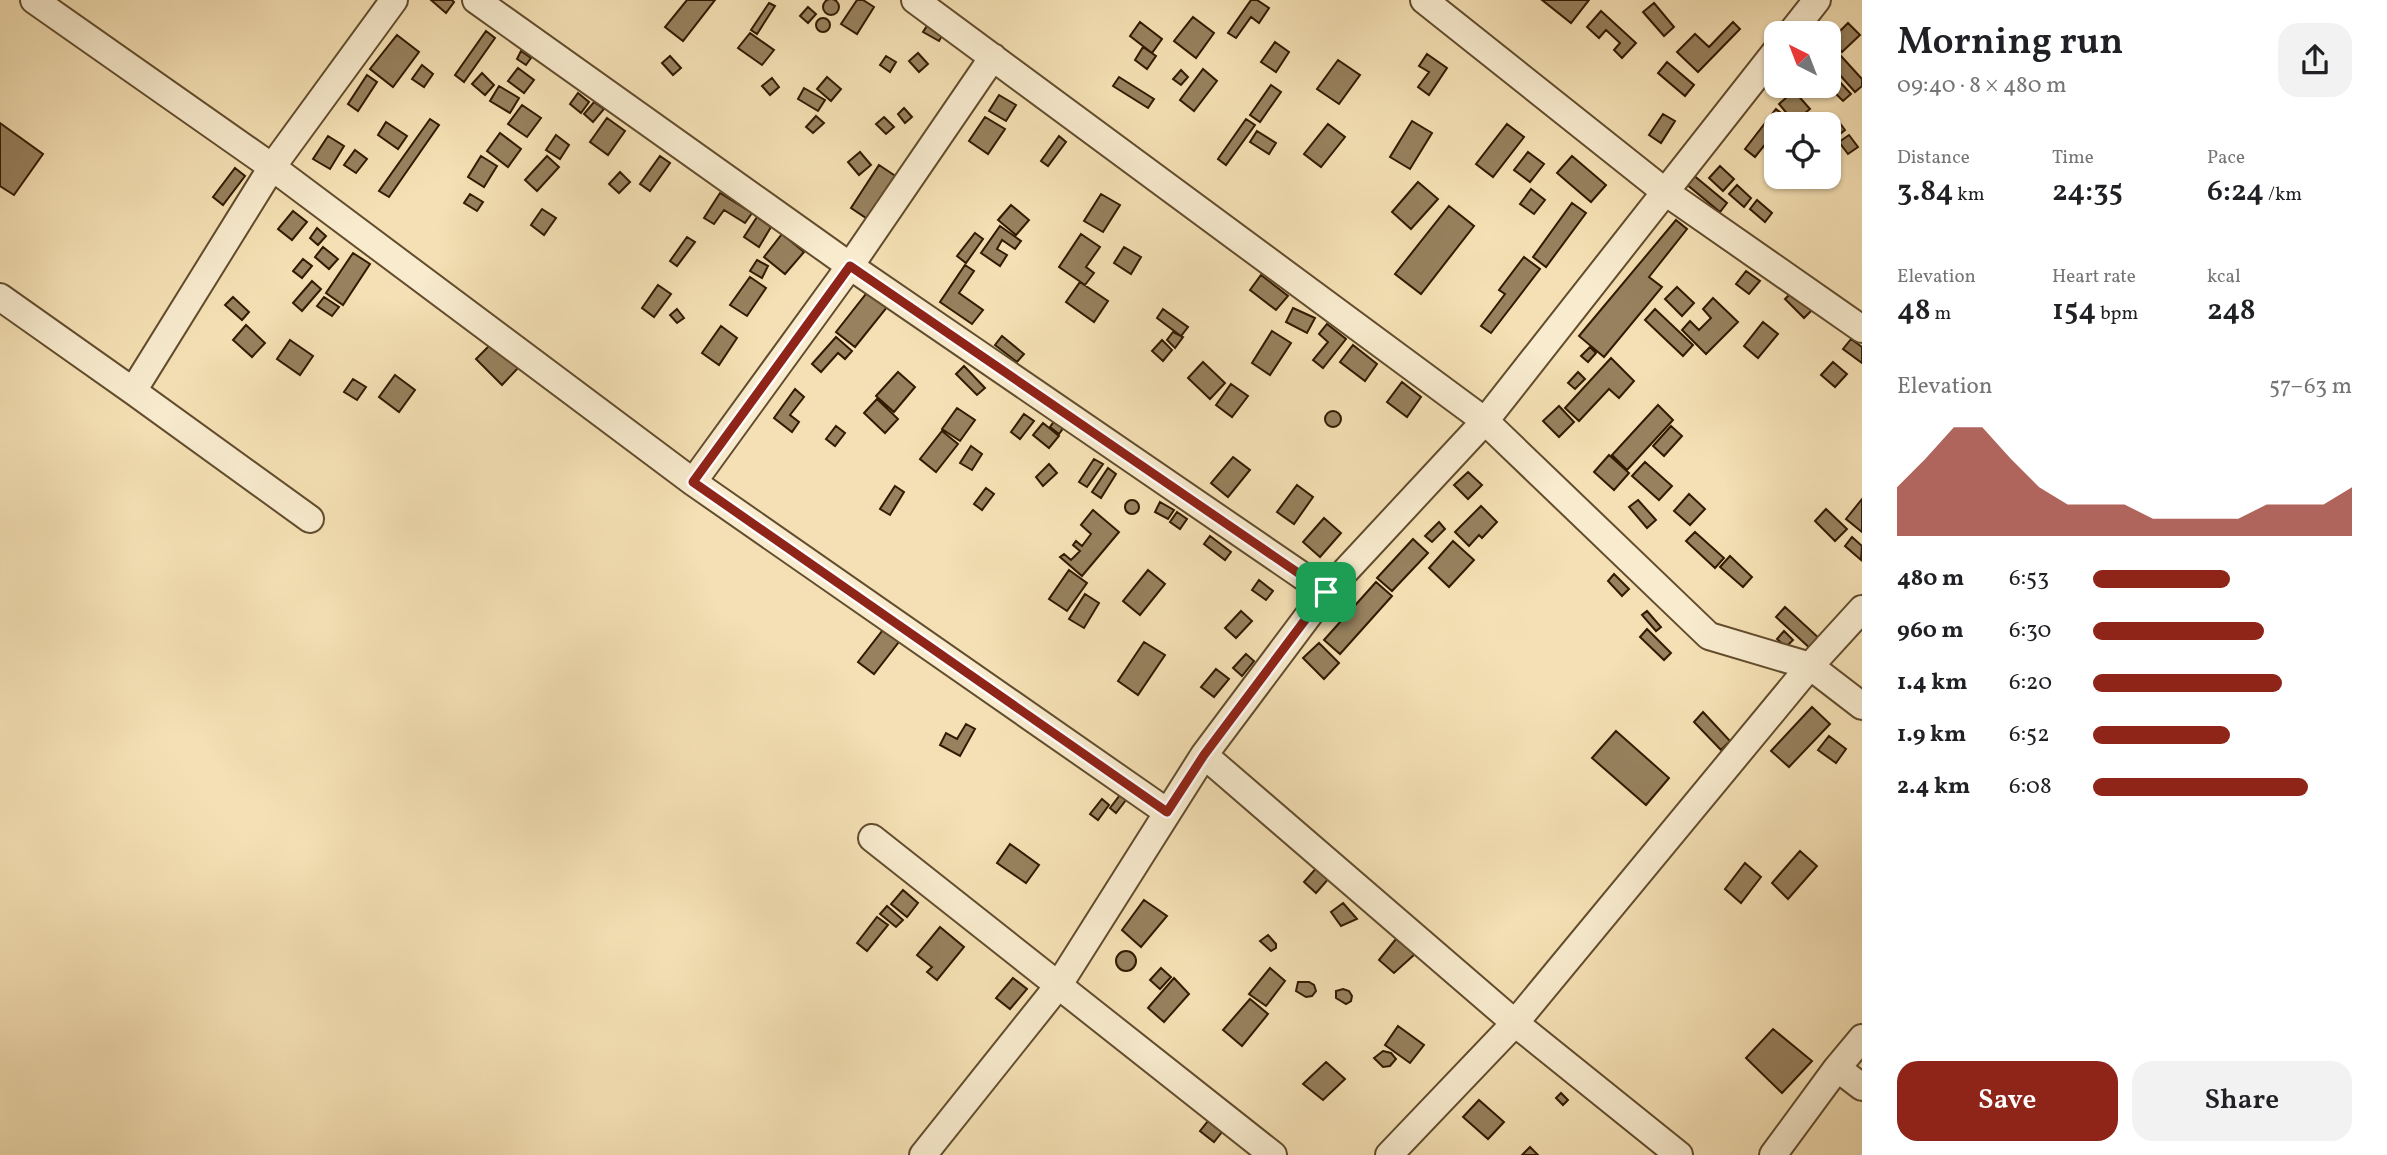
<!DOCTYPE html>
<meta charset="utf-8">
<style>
:root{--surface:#fff;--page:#f2f2f2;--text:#202124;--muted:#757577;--accent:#8f2418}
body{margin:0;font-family:Vollkorn,serif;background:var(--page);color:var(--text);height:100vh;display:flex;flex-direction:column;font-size:26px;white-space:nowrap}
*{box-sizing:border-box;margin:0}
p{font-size:23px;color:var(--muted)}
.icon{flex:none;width:38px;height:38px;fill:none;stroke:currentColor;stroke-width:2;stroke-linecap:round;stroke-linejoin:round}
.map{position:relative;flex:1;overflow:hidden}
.details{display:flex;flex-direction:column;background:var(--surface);width:525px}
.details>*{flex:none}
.needle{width:46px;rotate:318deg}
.buttons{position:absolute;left:1764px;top:21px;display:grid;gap:14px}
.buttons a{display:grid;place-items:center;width:77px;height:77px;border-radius:14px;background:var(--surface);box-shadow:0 2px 5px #0004;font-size:35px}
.pin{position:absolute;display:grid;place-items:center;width:60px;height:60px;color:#fff;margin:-30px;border-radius:14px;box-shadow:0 4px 10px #0006}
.round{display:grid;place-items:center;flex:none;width:74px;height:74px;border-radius:21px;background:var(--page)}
.headline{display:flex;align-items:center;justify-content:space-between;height:119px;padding:0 35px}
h1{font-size:38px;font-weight:600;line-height:52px}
.figures{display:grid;grid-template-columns:repeat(3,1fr);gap:10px;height:119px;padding:7px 35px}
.figures div{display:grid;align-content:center}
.figures b{font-size:30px;font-weight:600}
.figures small{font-size:19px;font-weight:400}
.figures p{font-size:19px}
.chart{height:196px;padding:14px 35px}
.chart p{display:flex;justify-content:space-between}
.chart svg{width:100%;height:126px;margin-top:7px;fill:var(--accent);opacity:.7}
.primary-button{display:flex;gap:14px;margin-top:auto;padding:14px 35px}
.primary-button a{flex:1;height:80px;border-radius:21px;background:var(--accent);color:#fff;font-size:28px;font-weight:600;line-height:80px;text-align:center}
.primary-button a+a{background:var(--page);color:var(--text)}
ul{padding:0 35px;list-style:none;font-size:23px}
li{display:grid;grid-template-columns:112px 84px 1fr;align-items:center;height:52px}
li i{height:18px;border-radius:9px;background:var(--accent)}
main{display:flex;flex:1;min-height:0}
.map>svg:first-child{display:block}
</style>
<main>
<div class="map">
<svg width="1862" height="1155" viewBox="0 0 1862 1155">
<rect width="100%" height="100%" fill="#f4e0b4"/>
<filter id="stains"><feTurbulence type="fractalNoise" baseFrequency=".00286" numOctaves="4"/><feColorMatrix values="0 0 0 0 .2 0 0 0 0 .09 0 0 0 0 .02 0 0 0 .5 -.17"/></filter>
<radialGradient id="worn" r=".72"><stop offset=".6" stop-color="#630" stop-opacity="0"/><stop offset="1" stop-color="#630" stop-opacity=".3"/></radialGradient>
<path fill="#97815e" stroke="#321a00" stroke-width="2" d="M823 7a8 8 0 1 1 16 0a8 8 0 1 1-16 0Z
M431 0H452L454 2 446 13Z
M687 0H715L683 41 665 27Z
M857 0H863L874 7 857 34 841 24Z
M1251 0H1257L1269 8 1259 23 1251 17 1236 38 1228 33Z
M1542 0H1589L1571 23Z
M769 3 775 6 757 34 751 30Z
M1654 3 1674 27 1664 36 1643 12Z
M808 7 816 14 808 23 800 16Z
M1601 11 1636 43 1622 58 1614 50 1620 43 1606 30 1599 38 1587 27Z
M1193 17 1214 33 1196 58 1174 41Z
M932 18 947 27 939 41 923 32Z
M816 25a7 7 0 1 1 14 0a7 7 0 1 1-14 0Z
M1140 22 1162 39 1152 53 1130 36Z
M1733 22 1740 29 1698 72 1677 52 1695 34 1709 47Z
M1848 23 1860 35 1842 52 1831 40Z
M486 31 495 38 464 82 455 75Z
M750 33 774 50 762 65 738 48Z
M397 35 419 52 393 87 370 69Z
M1275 42 1289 52 1276 72 1261 62Z
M1829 43 1837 53 1829 60Z
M1143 47 1156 56 1147 69 1135 60Z
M521 51 531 58 526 65 517 59Z
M918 53 928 64 919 72 909 61Z
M1427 54 1447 68 1429 95 1418 87 1429 72 1419 66Z
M670 56 681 68 673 75 662 63Z
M886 56 896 62 890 72 880 65Z
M1841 56 1862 79V86L1855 92 1831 65Z
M1338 60 1360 75 1339 104 1317 89Z
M1667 62 1694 85 1685 96 1658 73Z
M422 65 433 74 424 87 412 79Z
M518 68 534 80 524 93 508 81Z
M1203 69 1217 81 1194 111 1180 100Z
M1181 70 1188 77 1181 85 1173 79Z
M482 73 494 85 485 95 472 84Z
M367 75 377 82 358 111 348 104Z
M827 77 841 89 831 101 817 89Z
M1119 77 1154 99 1148 108 1113 86Z
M772 78 779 87 770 95 762 86Z
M1838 80 1851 94 1843 101 1830 88Z
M1271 85 1281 92 1260 122 1250 115Z
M499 86 519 98 510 113 490 101Z
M804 88 825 100 818 111 798 99Z
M1794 91 1810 109 1794 122 1779 104Z
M578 93 589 102 581 113 570 104Z
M999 95 1016 105 1006 121 989 111Z
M594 102 604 109 593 122 584 114Z
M522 105 541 118 527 137 508 124Z
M904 108 912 117 905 123 898 114Z
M1776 109 1787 118 1782 124H1776V131L1755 157 1745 149Z
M1663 114 1675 121 1661 143 1649 135Z
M816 116 824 123 813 133 806 127Z
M884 117 894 127 886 134 876 124Z
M985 117 1005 129 988 154 969 141Z
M607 118 625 131 608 155 590 142Z
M1836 118 1845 130 1836 137 1827 124Z
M430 119 439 125 389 197 379 191Z
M1246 119 1255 125 1226 165 1218 159Z
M1412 121 1432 133 1410 169 1390 157Z
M386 122 407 136 398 149 378 135Z
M0 123 43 154 14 195 0 186Z
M1328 124 1345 137 1321 167 1304 154Z
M1507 124 1524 137 1493 177 1476 164Z
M1257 131 1276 143 1269 154 1250 142Z
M500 133 521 149 508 167 487 151Z
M556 135 569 145 560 159 546 150Z
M1849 135 1858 147 1848 154 1839 142Z
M328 136 344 146 330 169 313 159Z
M1059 136 1066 142 1048 166 1041 161Z
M355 150 367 159 356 173 344 165Z
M860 152 871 165 859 175 848 162Z
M1528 152 1544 164 1530 182 1514 170Z
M481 156 497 166 484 187 468 177Z
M547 156 559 167 537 191 525 180Z
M660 156 670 163 650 191 640 184Z
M1572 156 1606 185 1591 202 1557 173Z
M879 165 897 177 869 220 851 208Z
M1720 166 1734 179 1723 191 1709 178Z
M235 168 245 176 223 205 213 197Z
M620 172 630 182 619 193 609 184Z
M1692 174 1727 203 1720 212 1685 183Z
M1418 182 1438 199 1411 229 1392 212Z
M1737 185 1751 198 1744 207 1729 194Z
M1531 189 1545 200 1534 214 1520 204Z
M720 193 752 213 745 223 724 210 714 224 704 218Z
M470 194 483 202 477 211 464 203Z
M1101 194 1120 205 1103 232 1084 221Z
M1757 200 1772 213 1765 222 1750 209Z
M1572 203 1586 213 1546 267 1533 257Z
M1011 205 1029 220 1016 235 998 220Z
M1449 206 1474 226 1421 294 1395 274Z
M542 209 556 218 544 235 531 225Z
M293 211 307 222 292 240 278 229Z
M757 217 771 227 759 247 744 237Z
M1676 220 1687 229 1649 277 1662 287 1604 357 1579 336Z
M1000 226 1021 241 1015 249 1002 240 997 249 1007 255 1000 266 981 253Z
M317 228 326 236 318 245 310 238Z
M975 233 983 239 966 263 957 256Z
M782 234 804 252 785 274 764 257Z
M1081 234 1100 247 1086 267 1094 273 1085 285 1059 267Z
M687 237 695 242 677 266 670 261Z
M323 247 338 259 329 269 315 257Z
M1124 247 1141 257 1131 274 1114 263Z
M353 253 370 264 343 305 326 293Z
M1524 257 1540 269 1491 333 1481 326 1505 294 1499 290Z
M303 259 312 266 302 278 293 271Z
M757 260 768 266 762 278 750 271Z
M965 265 974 271 959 293 983 310 972 324 940 302Z
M1746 271 1760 281 1749 294 1736 284Z
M1261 275 1288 296 1276 310 1250 290Z
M750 277 766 288 747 316 730 305Z
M312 281 321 289 302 311 293 303Z
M1080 282 1108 301 1094 322 1066 302Z
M658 285 671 294 654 317 642 308Z
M873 285 892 301 855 347 836 332Z
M1677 287 1694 303 1682 316 1665 299Z
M1796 288 1816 306 1804 318 1785 299Z
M233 297 249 312 242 320 225 305Z
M324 297 339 307 332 316 317 306Z
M1713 298 1738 322 1706 354 1682 330 1690 321 1699 330 1711 318 1703 309Z
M1293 308 1315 318 1307 333 1286 322Z
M677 309 684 318 677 323 670 315Z
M1163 309 1188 327 1181 336 1157 318Z
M1655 309 1693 345 1683 356 1645 320Z
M1763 322 1778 334 1758 358 1744 346Z
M1327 324 1346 339 1323 368 1313 360 1328 342 1319 334Z
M246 325 265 343 252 357 233 340Z
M721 326 737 338 719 365 702 353Z
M1272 331 1291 343 1270 375 1252 363Z
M1173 332 1183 337 1175 348 1167 340Z
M1002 336 1024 354 1017 362 995 345Z
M836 337 852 351 845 359 838 353 821 372 812 364Z
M1851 339 1862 347V363L1843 349Z
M290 340 313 356 300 375 277 359Z
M1162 340 1172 350 1163 361 1152 351Z
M493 342 519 367 502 385 476 359Z
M1353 345 1377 364 1365 381 1340 362Z
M1590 347 1596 353 1588 362 1581 356Z
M1611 358 1634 381 1619 398 1609 389 1579 421 1565 408Z
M1203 362 1225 383 1210 399 1188 378Z
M1833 362 1847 374 1835 387 1821 375Z
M964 366 985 388 977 395 956 374Z
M898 372 915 387 894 412 876 396Z
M1578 372 1585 379 1575 389 1568 383Z
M395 375 415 390 399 412 379 397Z
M353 379 366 387 357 400 344 392Z
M1402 382 1421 397 1407 417 1387 402Z
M1231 384 1248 396 1232 417 1216 405Z
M795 389 804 397 790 415 799 422 792 432 774 418Z
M877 399 898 419 885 433 864 413Z
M1658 405 1673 420 1627 470 1612 455Z
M1559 406 1574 422 1559 437 1543 421Z
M957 408 975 420 960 441 942 429Z
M1325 419a8 8 0 1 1 16 0a8 8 0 1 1-16 0Z
M1024 414 1034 421 1020 439 1011 432Z
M1055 420 1064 427 1059 434 1050 427Z
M1043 423 1059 436 1049 448 1033 435Z
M836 426 845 433 835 446 826 439Z
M1671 426 1682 436 1664 456 1653 446Z
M942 431 958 444 936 472 920 459Z
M971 446 982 454 972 470 960 463Z
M1609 455 1629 473 1614 490 1594 472Z
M1233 457 1250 470 1228 497 1211 483Z
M1094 459 1103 464 1087 487 1079 482Z
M1645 462 1672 486 1659 500 1632 476Z
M1049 464 1057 473 1043 486 1036 477Z
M1108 468 1116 474 1101 498 1092 492Z
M1468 472 1482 485 1468 499 1454 485Z
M1297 485 1313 497 1294 524 1277 512Z
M895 486 904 492 890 515 880 509Z
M986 488 994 494 982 510 974 504Z
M1689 494 1705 509 1690 525 1674 511Z
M1862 499V532L1846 519Z
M1125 507a7 7 0 1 1 14 0a7 7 0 1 1-14 0Z
M1638 500 1656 520 1647 528 1629 507Z
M1160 502 1174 510 1168 519 1155 512Z
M1481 506 1497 522 1482 538 1479 535 1469 546 1455 532Z
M1826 509 1847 529 1835 541 1815 521Z
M1093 510 1119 532 1082 576 1060 557 1064 554 1071 560 1080 551 1073 545 1076 541 1082 546 1091 534 1081 525Z
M1177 512 1187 519 1180 529 1170 522Z
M1324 518 1341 533 1320 557 1303 542Z
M1439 522 1445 529 1432 542 1425 536Z
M1695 532 1724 558 1715 568 1686 541Z
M1210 536 1231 552 1225 560 1204 544Z
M1852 537 1862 546 1861 560 1845 546Z
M1413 539 1428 553 1392 591 1377 578Z
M1453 541 1474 560 1449 587 1429 568Z
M1730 556 1752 577 1743 587 1720 567Z
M1069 570 1087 583 1067 611 1049 599Z
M1148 570 1165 584 1140 615 1123 601Z
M1614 574 1629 589 1622 596 1608 581Z
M1259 580 1273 591 1266 600 1252 590Z
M1376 582 1392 596 1340 654 1324 640Z
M1085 594 1099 603 1084 628 1069 619Z
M1785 607 1821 640 1812 650 1776 617Z
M1241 611 1252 621 1236 638 1225 628Z
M1647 611 1661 627 1656 631 1642 615Z
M886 626 902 638 874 674 858 662Z
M1647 629 1671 653 1664 660 1640 637Z
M1784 631 1793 640 1786 647 1777 639Z
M1144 642 1165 655 1138 695 1118 681Z
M1319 643 1339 663 1324 679 1303 658Z
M1246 654 1254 661 1242 676 1233 668Z
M1216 669 1229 679 1214 697 1201 687Z
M1812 707 1830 724 1789 767 1771 751Z
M1703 712 1730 741 1721 750 1694 722Z
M966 724 975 729 960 756 940 745 946 733 957 739Z
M1616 731 1669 778 1646 805 1592 758Z
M1829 736 1846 749 1836 763 1818 750Z
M1120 795 1126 800 1116 813 1110 808Z
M1102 799 1109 805 1098 820 1090 814Z
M1010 844 1039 865 1026 883 997 863Z
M1800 851 1817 866 1788 899 1772 883Z
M1745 863 1761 877 1741 903 1725 889Z
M1318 866 1331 876 1316 893 1304 882Z
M903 890 918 903 907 917 891 904Z
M1144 900 1167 916 1141 947 1122 930Z
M1343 903 1357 919 1341 926 1331 912Z
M887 906 903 920 896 927 880 914Z
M877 917 888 925 867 951 857 943Z
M940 927 964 947 937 980 927 972 932 967 917 955Z
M1268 935 1276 944V948L1271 951 1260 941Z
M1396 939 1415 954 1394 973 1379 960Z
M1116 961a10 10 0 1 1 20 0a10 10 0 1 1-20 0Z
M1161 968 1171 977 1160 989 1150 980Z
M1270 968 1285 981 1266 1006 1249 994Z
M1013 978 1027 989 1010 1009 996 998Z
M1174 978 1189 994 1164 1022 1148 1008Z
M1298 982H1309L1314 985 1316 991 1312 996 1306 997 1296 991Z
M1343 989 1349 991 1352 996 1351 1001 1346 1004 1336 998V991Z
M1250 999 1268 1014 1242 1046 1223 1030Z
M1398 1026 1424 1045 1410 1063 1385 1045Z
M1773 1029 1812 1061 1782 1093 1746 1058Z
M1383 1051 1391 1053 1396 1059 1390 1066 1383 1067 1374 1058Z
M1326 1062 1345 1079 1323 1100 1303 1084Z
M1561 1093 1568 1100 1563 1105 1556 1098Z
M1479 1100 1504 1122 1488 1139 1463 1117Z
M1208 1121 1222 1132 1214 1142 1200 1131Z
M1530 1147 1538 1155H1522Z"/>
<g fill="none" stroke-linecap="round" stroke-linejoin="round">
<g stroke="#624c2d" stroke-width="30">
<path id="street" d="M34 0 272 167 693 482 1167 812
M476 0 850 266 1326 592
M915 0 1485 421 1709 636 1810 666 1862 706
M1424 0 1664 191 1862 329
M1791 33 1817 0
M0 297 133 391 310 519
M133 391 272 167 394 0
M693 482 850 266 993 57
M1204 755 1515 1023 1679 1155
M872 838 1273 1155
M1837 1068 1862 1087
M923 1155 1058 986 1204 755 1326 592 1485 421 1776 51
M1389 1155 1515 1023 1810 666 1862 609
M1773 1155 1837 1068 1862 1038"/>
</g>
<use href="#street" stroke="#f8ebce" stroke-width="26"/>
</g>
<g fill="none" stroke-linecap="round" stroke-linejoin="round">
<g stroke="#fff" stroke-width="14">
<path id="route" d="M850 266 1326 592 1204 755 1167 812 693 482Z"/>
</g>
<use href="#route" stroke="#8f2418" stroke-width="9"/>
</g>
<rect width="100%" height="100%" filter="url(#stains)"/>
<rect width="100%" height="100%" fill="url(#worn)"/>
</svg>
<div class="buttons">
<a><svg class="needle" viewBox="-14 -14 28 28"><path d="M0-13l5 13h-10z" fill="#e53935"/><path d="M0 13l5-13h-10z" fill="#757577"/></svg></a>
<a><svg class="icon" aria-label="locate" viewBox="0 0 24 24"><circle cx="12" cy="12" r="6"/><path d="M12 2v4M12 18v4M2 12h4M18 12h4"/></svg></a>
</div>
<div class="pin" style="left:1326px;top:592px;background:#1e9e55"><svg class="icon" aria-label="arrive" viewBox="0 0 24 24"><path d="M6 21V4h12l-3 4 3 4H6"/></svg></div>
</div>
<section class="details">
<div class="headline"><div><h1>Morning run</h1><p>09:40 · 8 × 480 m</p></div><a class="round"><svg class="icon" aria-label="share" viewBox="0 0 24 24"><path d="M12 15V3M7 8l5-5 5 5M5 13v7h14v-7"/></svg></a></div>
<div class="figures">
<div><p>Distance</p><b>3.84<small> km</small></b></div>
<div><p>Time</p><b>24:35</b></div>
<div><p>Pace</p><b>6:24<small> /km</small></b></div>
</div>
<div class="figures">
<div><p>Elevation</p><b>48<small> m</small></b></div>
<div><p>Heart rate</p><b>154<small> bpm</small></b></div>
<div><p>kcal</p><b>248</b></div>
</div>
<div class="chart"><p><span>Elevation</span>57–63 m</p>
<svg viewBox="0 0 160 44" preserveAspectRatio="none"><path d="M0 44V27L10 17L20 6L30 6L40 17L50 27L60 33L70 33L80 33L90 38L100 38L110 38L120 38L130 33L140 33L150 33L160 27V44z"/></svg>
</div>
<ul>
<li><b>480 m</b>6:53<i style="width:53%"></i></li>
<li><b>960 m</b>6:30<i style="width:66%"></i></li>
<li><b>1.4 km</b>6:20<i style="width:73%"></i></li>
<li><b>1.9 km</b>6:52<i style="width:53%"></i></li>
<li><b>2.4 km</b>6:08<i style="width:83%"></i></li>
</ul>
<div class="primary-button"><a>Save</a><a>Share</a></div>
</section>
</main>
